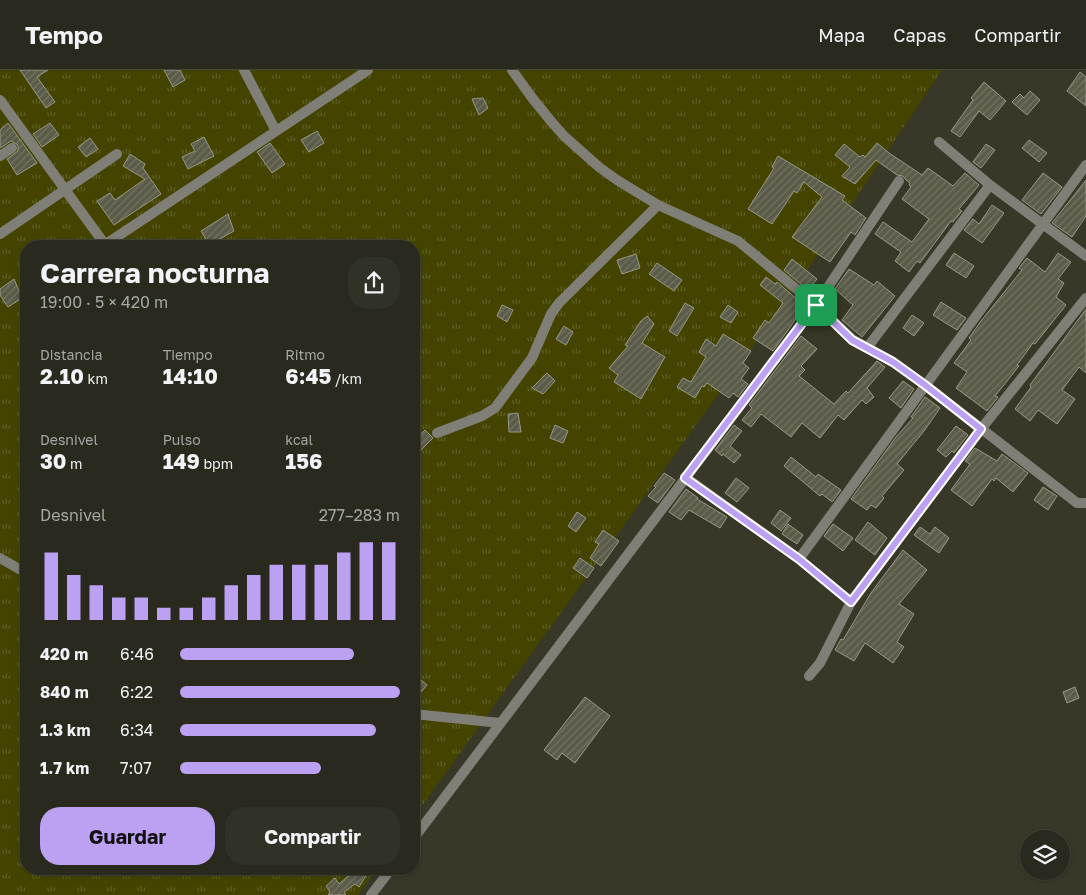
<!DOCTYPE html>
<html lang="es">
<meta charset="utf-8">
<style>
:root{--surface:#292a1d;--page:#313226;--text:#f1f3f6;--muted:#a5a7a4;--line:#45463b;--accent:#bca0f2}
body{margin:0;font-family:"Golos Text",sans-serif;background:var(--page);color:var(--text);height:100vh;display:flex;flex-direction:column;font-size:19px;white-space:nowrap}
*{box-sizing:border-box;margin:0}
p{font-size:16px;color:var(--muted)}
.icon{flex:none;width:28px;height:28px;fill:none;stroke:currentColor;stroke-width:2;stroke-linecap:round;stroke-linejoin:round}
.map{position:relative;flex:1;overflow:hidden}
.side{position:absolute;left:20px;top:170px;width:400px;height:635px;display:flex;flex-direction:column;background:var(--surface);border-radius:20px;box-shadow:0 1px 4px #0004,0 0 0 1px var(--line)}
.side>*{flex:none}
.controls{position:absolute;left:1020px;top:760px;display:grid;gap:10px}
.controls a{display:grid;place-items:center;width:50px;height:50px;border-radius:50%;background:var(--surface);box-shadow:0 1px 4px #0004,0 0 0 1px var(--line);font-size:25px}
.pin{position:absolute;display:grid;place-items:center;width:42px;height:42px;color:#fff;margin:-21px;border-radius:10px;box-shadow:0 2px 8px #0006}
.round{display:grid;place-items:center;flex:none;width:52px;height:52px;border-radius:20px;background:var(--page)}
.head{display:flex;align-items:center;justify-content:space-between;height:85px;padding:0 20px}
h1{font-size:28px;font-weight:700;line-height:38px}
.stats{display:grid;grid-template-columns:repeat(3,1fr);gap:8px;height:85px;padding:5px 20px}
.stats div{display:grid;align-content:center}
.stats b{font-size:21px;font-weight:700}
.stats small{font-size:14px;font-weight:400}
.stats p{font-size:14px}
.chart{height:140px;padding:10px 20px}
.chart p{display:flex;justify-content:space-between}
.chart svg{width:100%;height:90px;margin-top:5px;stroke:var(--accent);stroke-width:6}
.cta{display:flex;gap:10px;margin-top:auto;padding:10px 20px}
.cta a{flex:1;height:58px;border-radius:20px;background:var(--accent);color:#111;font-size:20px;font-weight:700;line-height:58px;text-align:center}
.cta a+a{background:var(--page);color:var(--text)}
ul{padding:0 20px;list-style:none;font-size:16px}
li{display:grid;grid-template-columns:80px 60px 1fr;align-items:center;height:38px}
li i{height:12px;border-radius:6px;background:var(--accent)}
header{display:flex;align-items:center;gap:30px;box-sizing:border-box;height:70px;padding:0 25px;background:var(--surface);border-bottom:1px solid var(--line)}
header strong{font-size:24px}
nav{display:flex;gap:28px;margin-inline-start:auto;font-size:18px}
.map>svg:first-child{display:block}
</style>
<header>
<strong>Tempo</strong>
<nav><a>Mapa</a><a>Capas</a><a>Compartir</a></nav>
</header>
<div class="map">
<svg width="1086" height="825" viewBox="0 0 1086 825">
<defs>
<pattern id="grass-tufts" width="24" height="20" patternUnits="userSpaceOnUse" patternTransform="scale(1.25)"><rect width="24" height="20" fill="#440"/><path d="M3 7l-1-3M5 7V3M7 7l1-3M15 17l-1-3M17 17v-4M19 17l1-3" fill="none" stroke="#5f5f25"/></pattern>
<pattern id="building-hatch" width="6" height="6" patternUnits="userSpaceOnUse" patternTransform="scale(1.25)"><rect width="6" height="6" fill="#5a5b48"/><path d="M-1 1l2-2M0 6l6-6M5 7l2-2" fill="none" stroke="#727362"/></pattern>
</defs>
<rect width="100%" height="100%" fill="#373827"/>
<path fill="url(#grass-tufts)" d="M0 0H942L804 205 414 747V176H26V799H377L358 825H0Z"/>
<path fill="url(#building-hatch)" stroke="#989985" d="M20 0H48L37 7 55 32 46 38Z
M164 0H180L185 10 173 17Z
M1080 2 1086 7V36L1067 21Z
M984 12 1006 31 990 50 979 41 960 67 951 61 973 30 971 28Z
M1030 21 1040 30 1027 45 1012 32 1020 24 1024 28Z
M483 28 488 38 479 45 472 29Z
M8 53 37 93 17 105 7 89 18 81V75L11 71 0 78V60Z
M50 53 59 65 42 77 33 64Z
M317 61 324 73 309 82 301 70Z
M204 67 214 86 188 99 182 87 195 81 191 74Z
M90 68 98 79 86 87 78 77Z
M1029 70 1047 83 1039 92 1022 78Z
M270 73 285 94 272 103 257 82Z
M877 73 889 83 922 105 928 98 953 116 965 103 979 115 959 139 962 141 953 152 951 151 920 193 917 191 909 202 895 191 901 182 875 164 883 152 912 172 929 149 902 129 911 117 909 115 910 113 906 110 903 106 897 105 876 90 855 114 842 106 850 97 835 85 844 74 860 87 863 85 865 87Z
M986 74 995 80 981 98 973 92Z
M130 84 145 94 143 98 161 124 114 155 97 131 110 123 115 130 145 109 123 96Z
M778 86 845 126 842 130 866 148 855 165 851 162 830 192 792 167 822 127 804 112 797 123 794 121 772 154 748 139 774 98 772 97Z
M1043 103 1062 117 1041 144 1022 130Z
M1086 110V146L1072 167 1052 153Z
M992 135 1004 143 982 173 964 160 973 149 979 154Z
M228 144 234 161 209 175 201 161Z
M954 183 974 196 966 208 946 195Z
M1058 183 1071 192 1058 209 1064 213 1056 227 1066 235 1035 274 1033 273 1017 295 1019 296 995 326 998 327 987 341 956 318 967 302 954 293 971 270 969 268 981 251 1022 200 1019 198 1027 188 1045 202Z
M636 184 640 198 622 204 617 190Z
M792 189 817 209 808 220 784 200Z
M657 193 682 210 674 221 649 204Z
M849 199 874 215 877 211 895 226 862 267 842 250 853 235 835 219Z
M766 207 775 214 777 212 805 236 773 281 753 268 765 250 769 253 783 233 760 215Z
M14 209 22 228 8 237 0 225V219Z
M941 232 966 248 957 260 933 245Z
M685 233 694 238 677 266 669 261Z
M502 235 513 240 507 252 497 246Z
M728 235 738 242 731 253 720 247Z
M1086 239V303L1079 297 1062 320 1075 329 1057 354 1038 340 1030 351 1015 339 1031 317 1030 315Z
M912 245 924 253 914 266 903 258Z
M647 246 654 254 642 273 665 287 641 329 614 312 618 305 609 298 628 276 625 275 641 251Z
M564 256 573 262 566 275 556 269Z
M723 264 751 281 743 293 749 298 741 309 748 314 738 327 733 323 729 328 707 313 704 317 702 316 695 328 677 317 683 308 691 312 706 287 699 282 706 269 716 276Z
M801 266 817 279 801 296 805 300 799 306 834 334 846 321 848 323 877 291 885 297 867 318 874 327 866 334 862 330 844 350 838 345 820 368 802 353 791 367 761 344 751 357 742 350 752 338 749 335Z
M547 303 555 311 543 324 532 318Z
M903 311 914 319 901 338 889 328Z
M925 327 940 338 924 361 897 394 904 400 882 426 884 428 876 438 871 435 867 440 851 429 896 367 913 348 911 347Z
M518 343 521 362H509L508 344Z
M555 355 568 361 563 373 550 368Z
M734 355 742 361 730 376 741 385 734 393 723 384 722 386 715 380Z
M956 356 968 365 954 383 952 381 946 387 937 380Z
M425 360 433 368 420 381 414 375V371Z
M975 378 997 391 1002 384 1028 403 1013 422 996 408 994 411 992 409 972 436 951 420 970 394 965 391Z
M791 387 816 407 818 404 841 420 832 432 822 424 820 426 784 396Z
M664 403 675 410 658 433 648 426 656 417 654 416Z
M736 408 749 418 737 432 725 423Z
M1043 417 1057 426 1048 440 1034 430Z
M686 419 698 428 697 429 727 447 720 458 689 440 681 450 669 442Z
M780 440 791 448 781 461 771 453Z
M577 442 586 448 576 462 568 456Z
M868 452 887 468 875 485 855 470Z
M788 454 803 465 797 474 782 464Z
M833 454 853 468 843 481 824 466Z
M920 457 930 464 935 457 949 468 939 483 914 465Z
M603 460 619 471 601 496 590 488 599 474 595 472Z
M903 480 927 500 899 534 914 544 897 572 904 577 893 593 865 573 854 591 835 580 841 569 843 570 871 523Z
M580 488 594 498 587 508 573 498Z
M414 604 427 615 414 630Z
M1075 617 1079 628 1067 633 1063 622Z
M585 627 610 646 575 693 562 683 557 690 544 680Z
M356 799H370L359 817 355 814 344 822 346 825H328L330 822 326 816 335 808 339 814Z"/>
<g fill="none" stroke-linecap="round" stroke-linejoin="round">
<path stroke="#7f7f77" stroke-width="10" d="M244 0 276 61
M512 0 533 29 550 50 564 66 599 97 617 110 658 135 738 171 816 235 853 270 893 292 925 315 1077 433H1086
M0 30 106 176
M939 72 990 115 1086 186
M0 86 12 78
M0 164 117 84
M106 174 368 0
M867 278 990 115
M437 363 482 346 495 338 532 288 551 244 559 233 658 135
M685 407 799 489 851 532
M0 488 26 503
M799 489 1086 95
M809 606 820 593 851 532 981 359 1086 228
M414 644 500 653
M414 768 816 235 899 111
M371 825 391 799"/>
</g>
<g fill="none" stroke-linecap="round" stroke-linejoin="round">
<g stroke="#fff" stroke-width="10">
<path id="route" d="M816 235 852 270 893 292 925 315 981 359 851 532 799 489 685 408Z"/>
</g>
<use href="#route" stroke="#bca0f2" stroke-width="6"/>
</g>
</svg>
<div class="controls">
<a><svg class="icon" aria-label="layers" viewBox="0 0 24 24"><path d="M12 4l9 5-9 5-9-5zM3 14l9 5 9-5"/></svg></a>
</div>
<div class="pin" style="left:816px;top:235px;background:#1e9e55"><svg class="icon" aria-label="arrive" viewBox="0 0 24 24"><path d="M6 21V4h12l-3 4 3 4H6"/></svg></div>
<section class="side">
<div class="head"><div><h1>Carrera nocturna</h1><p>19:00 · 5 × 420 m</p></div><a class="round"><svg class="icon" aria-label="share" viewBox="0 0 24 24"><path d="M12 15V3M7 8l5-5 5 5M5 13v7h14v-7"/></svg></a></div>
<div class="stats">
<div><p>Distancia</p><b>2.10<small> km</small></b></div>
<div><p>Tiempo</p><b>14:10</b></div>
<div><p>Ritmo</p><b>6:45<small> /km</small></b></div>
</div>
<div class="stats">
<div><p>Desnivel</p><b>30<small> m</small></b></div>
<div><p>Pulso</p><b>149<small> bpm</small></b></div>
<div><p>kcal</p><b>156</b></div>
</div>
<div class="chart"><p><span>Desnivel</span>277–283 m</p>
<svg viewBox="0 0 160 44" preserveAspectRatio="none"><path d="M5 44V11M15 44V22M25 44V27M35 44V33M45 44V33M55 44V38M65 44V38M75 44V33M85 44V27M95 44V22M105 44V17M115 44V17M125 44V17M135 44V11M145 44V6M155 44V6"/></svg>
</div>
<ul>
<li><b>420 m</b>6:46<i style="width:79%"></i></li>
<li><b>840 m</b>6:22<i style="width:100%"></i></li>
<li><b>1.3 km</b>6:34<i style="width:89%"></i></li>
<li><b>1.7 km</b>7:07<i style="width:64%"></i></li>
</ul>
<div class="cta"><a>Guardar</a><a>Compartir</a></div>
</section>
</div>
